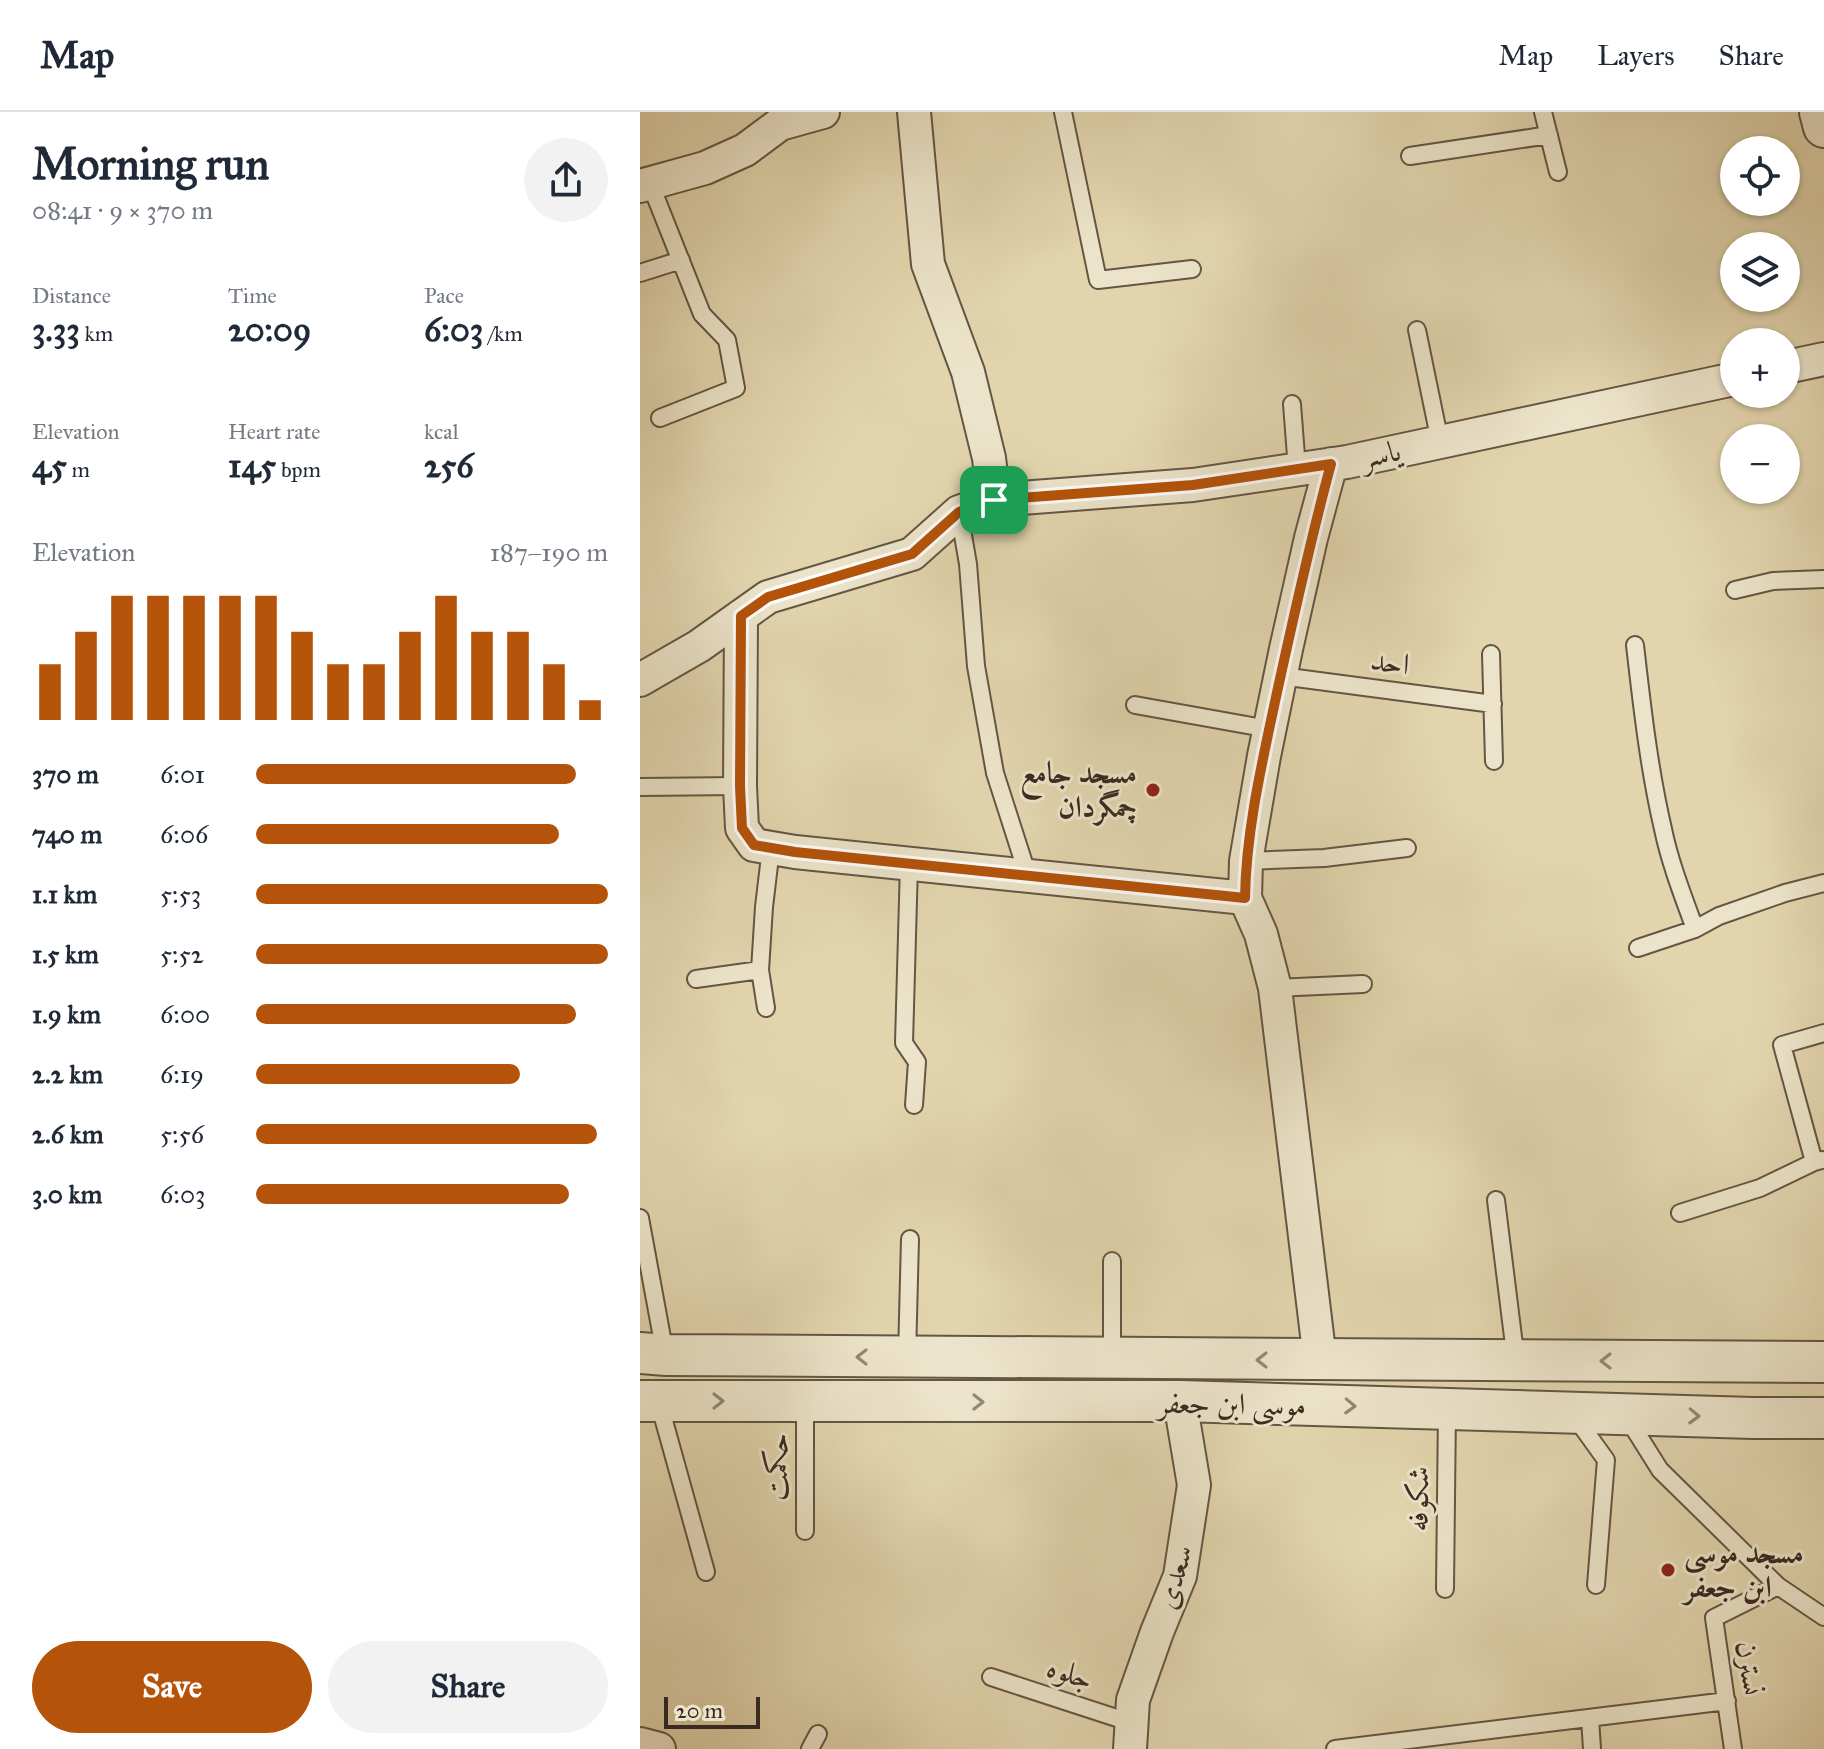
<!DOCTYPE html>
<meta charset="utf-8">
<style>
:root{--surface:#fff;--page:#f2f2f3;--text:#1f2937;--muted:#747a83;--line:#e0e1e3;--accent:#b45309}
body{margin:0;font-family:"IM FELL Great Primer",Amiri,serif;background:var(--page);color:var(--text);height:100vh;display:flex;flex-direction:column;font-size:30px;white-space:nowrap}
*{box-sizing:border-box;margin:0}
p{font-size:26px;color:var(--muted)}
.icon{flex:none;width:44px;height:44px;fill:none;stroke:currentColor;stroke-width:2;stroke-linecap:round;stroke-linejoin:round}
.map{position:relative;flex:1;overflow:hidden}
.panel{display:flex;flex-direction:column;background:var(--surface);width:640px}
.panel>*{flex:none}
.tools{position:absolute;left:1080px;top:24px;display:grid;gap:16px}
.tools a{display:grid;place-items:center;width:80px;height:80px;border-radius:50%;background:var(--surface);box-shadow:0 2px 6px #0004;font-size:40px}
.scale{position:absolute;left:24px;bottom:20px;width:96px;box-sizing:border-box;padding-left:8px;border:4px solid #3a2b21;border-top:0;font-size:22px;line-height:28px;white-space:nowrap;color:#3a2b21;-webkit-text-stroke:6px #ece4ca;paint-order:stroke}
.pin{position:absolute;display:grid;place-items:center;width:68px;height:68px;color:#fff;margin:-34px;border-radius:16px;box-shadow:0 4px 12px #0006}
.round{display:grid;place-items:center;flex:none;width:84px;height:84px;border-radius:42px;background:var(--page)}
.head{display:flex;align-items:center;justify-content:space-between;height:136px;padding:0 32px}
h1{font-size:44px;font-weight:700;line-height:60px}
.stats{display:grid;grid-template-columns:repeat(3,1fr);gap:12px;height:136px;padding:8px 32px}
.stats div{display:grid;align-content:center}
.stats b{font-size:34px;font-weight:700}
.stats small{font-size:22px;font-weight:400}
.stats p{font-size:22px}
.chart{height:224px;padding:16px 32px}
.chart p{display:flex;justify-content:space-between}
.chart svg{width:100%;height:144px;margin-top:8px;stroke:var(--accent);stroke-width:6}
.button{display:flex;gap:16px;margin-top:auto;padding:16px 32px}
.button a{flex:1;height:92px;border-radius:48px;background:var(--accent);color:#fff;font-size:32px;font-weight:700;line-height:92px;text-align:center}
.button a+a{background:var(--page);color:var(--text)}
ul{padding:0 32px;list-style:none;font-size:26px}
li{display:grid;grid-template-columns:128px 96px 1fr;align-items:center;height:60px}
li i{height:20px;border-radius:10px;background:var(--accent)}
header{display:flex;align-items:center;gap:48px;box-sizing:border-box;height:112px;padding:0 40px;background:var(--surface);border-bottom:2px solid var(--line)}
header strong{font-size:38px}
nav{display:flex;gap:44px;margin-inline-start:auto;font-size:28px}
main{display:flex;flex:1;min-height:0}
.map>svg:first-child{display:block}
</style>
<header>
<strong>Map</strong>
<nav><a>Map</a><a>Layers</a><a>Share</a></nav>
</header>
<main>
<section class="panel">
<div class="head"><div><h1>Morning run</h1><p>08:41 · 9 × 370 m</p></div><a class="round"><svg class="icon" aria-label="share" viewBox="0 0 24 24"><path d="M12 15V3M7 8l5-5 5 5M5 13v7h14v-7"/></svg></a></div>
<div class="stats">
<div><p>Distance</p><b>3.33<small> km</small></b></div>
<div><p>Time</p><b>20:09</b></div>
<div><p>Pace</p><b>6:03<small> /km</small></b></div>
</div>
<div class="stats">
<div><p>Elevation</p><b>45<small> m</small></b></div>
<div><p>Heart rate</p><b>145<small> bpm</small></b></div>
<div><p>kcal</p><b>256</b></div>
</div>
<div class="chart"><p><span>Elevation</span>187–190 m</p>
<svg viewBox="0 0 160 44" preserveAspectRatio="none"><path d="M5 44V27M15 44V17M25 44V6M35 44V6M45 44V6M55 44V6M65 44V6M75 44V17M85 44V27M95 44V27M105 44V17M115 44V6M125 44V17M135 44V17M145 44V27M155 44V38"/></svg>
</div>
<ul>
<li><b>370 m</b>6:01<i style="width:91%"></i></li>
<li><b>740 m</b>6:06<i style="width:86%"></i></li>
<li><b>1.1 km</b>5:53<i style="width:100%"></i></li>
<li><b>1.5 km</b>5:52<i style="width:100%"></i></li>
<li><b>1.9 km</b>6:00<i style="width:91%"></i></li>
<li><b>2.2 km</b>6:19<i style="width:75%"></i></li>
<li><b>2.6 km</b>5:56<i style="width:97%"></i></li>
<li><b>3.0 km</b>6:03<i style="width:89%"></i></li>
</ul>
<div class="button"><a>Save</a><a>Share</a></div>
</section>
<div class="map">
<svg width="1184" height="1637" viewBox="0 0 1184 1637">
<rect width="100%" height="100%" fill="#e2d5ae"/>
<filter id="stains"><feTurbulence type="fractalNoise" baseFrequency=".0025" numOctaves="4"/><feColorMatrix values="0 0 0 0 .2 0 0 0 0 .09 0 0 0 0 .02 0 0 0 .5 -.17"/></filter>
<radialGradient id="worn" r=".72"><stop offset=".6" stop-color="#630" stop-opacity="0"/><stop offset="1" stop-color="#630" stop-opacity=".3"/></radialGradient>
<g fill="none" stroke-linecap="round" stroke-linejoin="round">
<g stroke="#645644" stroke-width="20">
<path id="service" d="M423 0 458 168 552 157
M903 0 918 60
M770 44 909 23
M10 71 62 202 87 228 96 276 20 306
M0 161 41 148
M777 218 800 330
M652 292 657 357
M319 400 328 452 336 554 355 661 388 764
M1095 478 1133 469 1184 467
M995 533C1002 594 1009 657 1023 717 1030 751 1043 784 1055 817
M851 542 854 649
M641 564 853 592
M495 593 629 617
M0 675 100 674
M606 749 684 746 767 736
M269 752 264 931 277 950 274 993
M998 836 1055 817 1079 804 1145 781 1184 771
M56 867 120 858
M635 876 723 872
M126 896 120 858 124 795 131 736
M1174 1050 1142 933 1184 921
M856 1088 876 1249
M1040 1101 1120 1076 1174 1050 1182 1048
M0 1106 25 1242
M267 1245 270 1127
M472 1245V1149
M165 1290V1419
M19 1291 66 1460
M935 1305 966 1348 956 1473
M988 1307 1020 1358 1138 1474 1184 1505
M805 1477 807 1297
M351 1565 492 1611
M950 1606 952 1637
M170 1637 178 1622
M695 1637 1087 1589
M1093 1637 1074 1506 1138 1474"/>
</g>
<g stroke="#645644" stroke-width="36">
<path id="minor" d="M274 0 288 152 328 260 349 346 354 388
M0 74 65 56 105 38 140 12 183 0
M1146 255 1184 247
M101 504 100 674 102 716 114 733 155 740 605 786
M0 568 59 534 128 485 272 442 319 400 354 388 553 373 707 350 1094 267
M680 1248 635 876 621 822 605 786 606 749 624 644 646 537 671 426 691 352
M0 1632 19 1637
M490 1637 493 1588 517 1520 540 1464 554 1373 540 1289"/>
</g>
<g stroke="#645644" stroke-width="44">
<path id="tertiary" d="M1180 0 1184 15
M0 1241 26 1243 1184 1250
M0 1289H540L1113 1306H1184"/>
</g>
<use href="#service" stroke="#ece4ca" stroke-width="16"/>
<use href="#minor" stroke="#ece4ca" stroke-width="32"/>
<use href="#tertiary" stroke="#ece4ca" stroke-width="40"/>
</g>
<defs><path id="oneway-chevron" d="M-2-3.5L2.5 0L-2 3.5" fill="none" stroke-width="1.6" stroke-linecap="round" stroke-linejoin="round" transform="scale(2)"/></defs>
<g stroke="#938876">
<use href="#oneway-chevron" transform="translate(222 1245) rotate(-180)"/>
<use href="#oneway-chevron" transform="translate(622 1248) rotate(-180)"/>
<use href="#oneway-chevron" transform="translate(966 1249) rotate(-180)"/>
<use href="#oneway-chevron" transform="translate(78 1289)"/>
<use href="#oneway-chevron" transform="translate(338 1290)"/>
<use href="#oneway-chevron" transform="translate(710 1294) rotate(2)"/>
<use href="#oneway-chevron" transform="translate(1054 1304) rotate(2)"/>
</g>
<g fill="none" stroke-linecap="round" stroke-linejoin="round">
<g stroke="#fff" stroke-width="16">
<path id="route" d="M691 352C670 429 653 507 636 585 622 651 606 719 605 786L155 740 114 733 102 716 100 674 101 504 128 485 272 442 319 400 354 388 553 373Z"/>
</g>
<use href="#route" stroke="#b45309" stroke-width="10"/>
</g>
<g fill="#8f2418" stroke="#ece4ca" stroke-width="3">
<circle cx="513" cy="678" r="8"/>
<circle cx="1028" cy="1458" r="8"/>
</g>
<g text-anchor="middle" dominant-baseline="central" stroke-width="6" stroke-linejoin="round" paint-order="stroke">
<g font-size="30" fill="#3a2b21" stroke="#ece4ca">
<text transform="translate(741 342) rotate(-12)">یاسر</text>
<text transform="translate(750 550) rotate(8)">احد</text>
<text transform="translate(592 1292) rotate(1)">موسی ابن جعفر</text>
<text transform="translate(137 1355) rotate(-90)">حکمت</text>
<text transform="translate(778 1387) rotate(-89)">شکوفه</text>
<text transform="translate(534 1465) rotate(-74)">سعدی</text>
<text transform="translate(1110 1556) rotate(82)">نسترن</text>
<text transform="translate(430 1561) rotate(18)">جلوه</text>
</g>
<g font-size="30" font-weight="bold" fill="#3a2b21" stroke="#ece4ca" text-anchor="end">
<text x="497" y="661">مسجد جامع<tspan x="497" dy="34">چمگردان</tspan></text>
<text x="1044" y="1441" text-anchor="start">مسجد موسی<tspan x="1044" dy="34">ابن جعفر</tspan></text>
</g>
</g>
<rect width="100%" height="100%" filter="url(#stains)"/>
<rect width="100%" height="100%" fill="url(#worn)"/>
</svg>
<div class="tools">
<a><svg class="icon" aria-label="locate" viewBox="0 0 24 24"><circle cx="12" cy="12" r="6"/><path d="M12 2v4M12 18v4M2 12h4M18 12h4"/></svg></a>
<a><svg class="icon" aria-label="layers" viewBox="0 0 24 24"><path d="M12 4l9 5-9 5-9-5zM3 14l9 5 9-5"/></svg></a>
<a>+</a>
<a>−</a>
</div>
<div class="scale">20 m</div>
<div class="pin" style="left:354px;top:388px;background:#1e9e55"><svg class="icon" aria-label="arrive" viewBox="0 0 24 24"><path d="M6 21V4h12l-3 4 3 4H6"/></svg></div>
</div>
</main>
